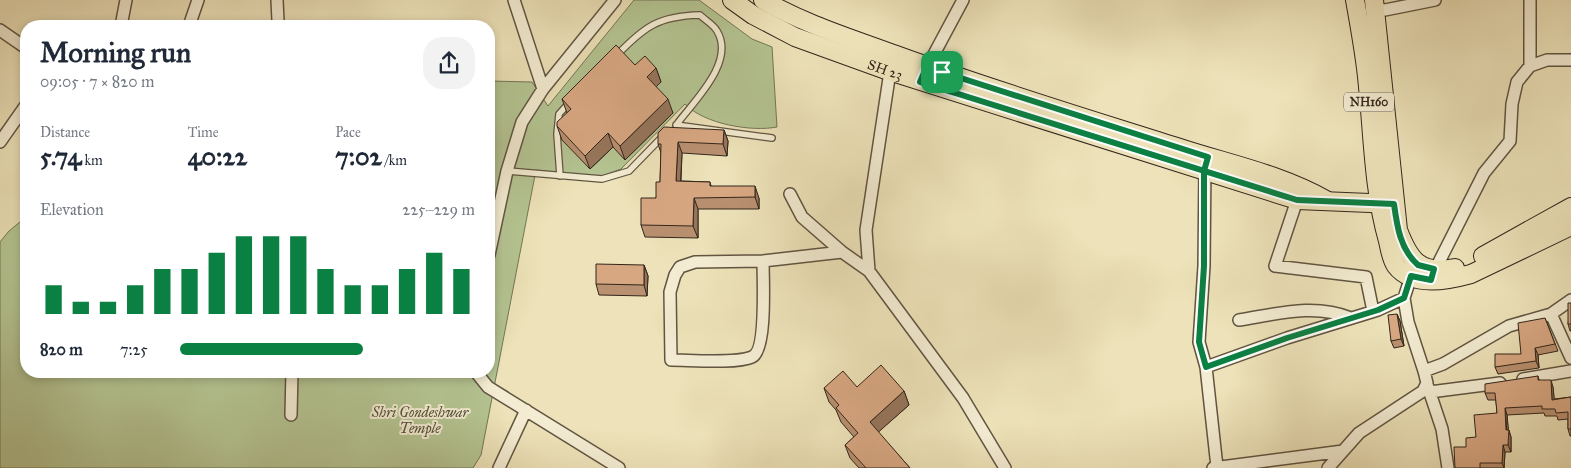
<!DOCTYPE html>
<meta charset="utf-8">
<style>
:root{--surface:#fff;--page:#f2f2f3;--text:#1f2937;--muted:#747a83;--accent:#0b8043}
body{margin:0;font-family:"IM FELL Great Primer",serif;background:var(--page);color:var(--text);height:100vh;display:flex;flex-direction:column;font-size:19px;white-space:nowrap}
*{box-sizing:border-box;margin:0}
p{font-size:16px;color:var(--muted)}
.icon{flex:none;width:28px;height:28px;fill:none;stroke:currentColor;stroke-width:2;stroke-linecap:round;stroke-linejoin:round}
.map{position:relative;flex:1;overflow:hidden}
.sheet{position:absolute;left:20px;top:20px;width:475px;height:358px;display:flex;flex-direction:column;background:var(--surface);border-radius:20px;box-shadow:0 2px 8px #0003}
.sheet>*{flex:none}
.pin{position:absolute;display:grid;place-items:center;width:42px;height:42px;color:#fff;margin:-21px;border-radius:10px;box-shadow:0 2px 8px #0006}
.round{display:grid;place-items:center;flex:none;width:52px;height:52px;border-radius:20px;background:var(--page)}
.headline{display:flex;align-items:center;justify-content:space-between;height:85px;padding:0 20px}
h1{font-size:28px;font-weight:800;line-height:38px}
.figures{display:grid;grid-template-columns:repeat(3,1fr);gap:8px;height:85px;padding:5px 20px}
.figures div{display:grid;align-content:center}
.figures b{font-size:25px;font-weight:800}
.figures small{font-size:14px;font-weight:400}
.figures p{font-size:14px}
.chart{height:140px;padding:10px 20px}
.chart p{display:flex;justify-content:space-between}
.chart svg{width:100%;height:90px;margin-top:5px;stroke:var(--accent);stroke-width:6}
ul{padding:0 20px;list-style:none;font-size:16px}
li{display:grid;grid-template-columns:80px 60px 1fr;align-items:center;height:38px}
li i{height:12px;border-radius:6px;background:var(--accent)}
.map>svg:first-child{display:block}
</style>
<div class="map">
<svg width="1571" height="468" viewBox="0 0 1571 468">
<rect width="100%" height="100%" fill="#ede2b9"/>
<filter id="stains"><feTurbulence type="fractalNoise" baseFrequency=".004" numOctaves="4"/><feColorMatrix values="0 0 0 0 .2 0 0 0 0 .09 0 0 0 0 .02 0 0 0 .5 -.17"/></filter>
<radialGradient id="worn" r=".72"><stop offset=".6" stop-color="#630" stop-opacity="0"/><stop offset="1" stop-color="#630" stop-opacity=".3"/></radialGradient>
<path fill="#b4c492" stroke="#737556" d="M634 0H699L752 39 772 47 777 127C751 132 704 124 685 104L621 169 599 177 536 170 481 455 473 468H0V242L9 231 26 217V371H489V81L532 82 548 106Z"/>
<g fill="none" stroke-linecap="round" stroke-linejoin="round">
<g stroke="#615542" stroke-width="8">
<path id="lane" d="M616 56C644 27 658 16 700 15 705 20 714 25 717 31 736 62 693 102 677 124
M676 125 772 138
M507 171 602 179 629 171 663 136
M560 176 557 134 559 114 569 103"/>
</g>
<g stroke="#615542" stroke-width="14">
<path id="street" d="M277 0 278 21
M514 0 543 89
M1530 0V66
M1375 9 1385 10 1435 0
M121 26 126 0
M189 26 198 0
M0 30 26 48
M891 65 866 230 869 271 963 398 1005 468
M925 71 963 0
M0 142 26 105
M1205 166 1204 266 1199 342 1206 367 1217 467
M790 194 802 217 842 252 869 271
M1297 200 1275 266 1366 277 1373 311
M489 255 507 171 522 122 543 89 615 0
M763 261C763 278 767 351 752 357 736 364 690 360 671 360L670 292 675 275 680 267 695 262 763 261 842 252
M1433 274 1484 173 1510 141 1512 104 1517 82 1530 66 1547 60H1571
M1404 298 1408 322 1424 371
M1551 314 1571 358
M1239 320C1277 314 1314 303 1351 318
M1206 367 1287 338 1378 310 1404 298 1413 270
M475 371 488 387 619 468
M1523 379 1571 371
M1428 387 1442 429 1448 468
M1430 392 1500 383
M291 415 292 371
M499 468 526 410
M1213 468 1343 451
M1328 468 1359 433 1423 391 1427 383 1424 371 1443 364 1509 326 1551 314 1571 300"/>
</g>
<g stroke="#32261b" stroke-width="20">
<g id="primary">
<path id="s1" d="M732 0 753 15 795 37 889 71 1297 200 1394 204"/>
<path d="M763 0C804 24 850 38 896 55 989 89 1085 118 1180 148 1229 164 1280 174 1326 200"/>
<path d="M1355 0C1359 22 1363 45 1366 68 1373 125 1372 185 1388 241 1390 249 1391 259 1396 266 1413 288 1449 280 1471 274L1571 226"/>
<path d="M1374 0 1398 230C1409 259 1419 275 1455 268"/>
<path d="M1483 256 1571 207"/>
</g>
</g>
<use href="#lane" stroke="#f3ecd2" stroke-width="5.5"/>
<use href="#street" stroke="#f3ecd2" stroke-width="11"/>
<use href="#primary" stroke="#ede2b9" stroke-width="18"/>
</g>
<path fill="#b99070" stroke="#32261b" d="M635 65 656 68 661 82 656 87 673 113 625 160 613 147 590 169 562 140 557 126 567 113 562 99Z
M724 130 728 141 727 156 682 153 681 181 710 182 711 186 759 198V209H698V238L645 237 641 225 656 198 660 182 661 153 658 144Z
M644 265 648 276 647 296 599 295 596 284Z
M1571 303V331H1570L1568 324Z
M1397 314 1400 321 1404 346 1394 348 1391 341Z
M1545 318 1558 351 1538 355 1539 368 1498 374 1495 367 1521 354Z
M1538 376 1539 380 1553 387 1554 399 1571 397V436H1570L1568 429V419L1558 420 1557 416H1545L1544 413 1507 415 1508 430 1511 437V452H1505L1504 468H1455L1466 447 1476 437 1497 413 1496 400H1488L1485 393Z
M857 387 904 391 909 405 878 432 910 468H859L850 458 845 445 854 437 841 422 836 410 829 402 824 388Z"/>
<path fill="#96755b" stroke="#32261b" d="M656 68 661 82 652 91 647 77Z
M668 99 673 113 625 160 620 146Z
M724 130 728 141 727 156 723 144Z
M608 133 613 147 590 169 585 156Z
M678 142 682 153 680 192 676 181Z
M755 186 759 198V209L755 197Z
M694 198 698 209V238L693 226Z
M644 265 648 276 647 296 644 285Z
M1397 314 1400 321 1404 346 1401 339Z
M1535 348 1538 355 1539 368 1536 361Z
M1551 380 1553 387 1555 406 1552 400Z
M904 391 909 405 874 436 870 422Z
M1505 408 1507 415 1509 435V430L1511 437V452L1508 445Z
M1503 445 1505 452 1504 468 1502 463Z"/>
<path fill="#d7a782" stroke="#32261b" d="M616 45 635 65 645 56 656 68 647 77 668 99 620 146 608 133 585 156 557 126V122L571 109 562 99Z
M664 127 724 130 723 144 678 142 676 181 710 182V186H755V197L694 198 693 226 641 225V198H656V182H660L661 144H658V133Z
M596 264 644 265V285L596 284Z
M1568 303H1571V324H1568Z
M1397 314 1401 339 1391 341 1388 315Z
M1545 318 1555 344 1535 348 1536 361 1495 367V354H1521L1518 323Z
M881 365 904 391 870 422 910 468H866L845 445 858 433 836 408 839 405 824 388 843 371 857 387Z
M1538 376V380H1551L1552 400 1571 397V429H1568V412L1556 413 1555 409H1542V406L1505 408 1506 430H1509L1508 445H1503L1502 463H1480V468H1455L1454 447H1466V438L1476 437 1474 415 1497 413 1495 393H1485V384Z"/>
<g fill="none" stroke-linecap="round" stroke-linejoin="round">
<g stroke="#fff" stroke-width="10">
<path id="route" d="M942 72 1208 157 1204 171V266L1199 342 1206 367 1287 338 1378 310 1404 298 1411 276 1431 280 1434 269 1418 265C1400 249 1397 226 1394 204L1297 200 920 82 927 66 942 72"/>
</g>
<use href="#route" stroke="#0b8043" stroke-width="6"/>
</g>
<g text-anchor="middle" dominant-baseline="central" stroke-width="4" stroke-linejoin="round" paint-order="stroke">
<rect fill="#f3ecd2" stroke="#6c6152" stroke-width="1" x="1344" y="92.5" width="50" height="19" rx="4"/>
<g font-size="12" font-weight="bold" fill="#32261b">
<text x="1369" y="102">NH160</text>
</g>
<g font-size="14" fill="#32261b" stroke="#f3ecd2">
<text stroke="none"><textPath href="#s1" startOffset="169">SH 23</textPath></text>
</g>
<g font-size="14" font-style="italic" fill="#524e39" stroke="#f3ecd2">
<text x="420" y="412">Shri Gondeshwar<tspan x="420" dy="16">Temple</tspan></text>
</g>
</g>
<rect width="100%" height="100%" filter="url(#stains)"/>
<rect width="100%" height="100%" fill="url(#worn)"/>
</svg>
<div class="pin" style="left:942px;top:72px;background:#1e9e55"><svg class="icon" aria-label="arrive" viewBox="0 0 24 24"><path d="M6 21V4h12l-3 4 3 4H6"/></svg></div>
<section class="sheet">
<div class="headline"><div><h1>Morning run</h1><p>09:05 · 7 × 820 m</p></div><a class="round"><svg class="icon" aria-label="share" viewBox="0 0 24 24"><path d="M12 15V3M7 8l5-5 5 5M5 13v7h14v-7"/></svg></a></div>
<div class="figures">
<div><p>Distance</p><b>5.74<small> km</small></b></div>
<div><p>Time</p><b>40:22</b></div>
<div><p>Pace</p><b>7:02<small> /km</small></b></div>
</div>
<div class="chart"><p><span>Elevation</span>225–229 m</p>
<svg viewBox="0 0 160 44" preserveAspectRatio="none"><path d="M5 44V30M15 44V38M25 44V38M35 44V30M45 44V22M55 44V22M65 44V14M75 44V6M85 44V6M95 44V6M105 44V22M115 44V30M125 44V30M135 44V22M145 44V14M155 44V22"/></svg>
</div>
<ul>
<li><b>820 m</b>7:25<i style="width:62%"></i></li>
</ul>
</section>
</div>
